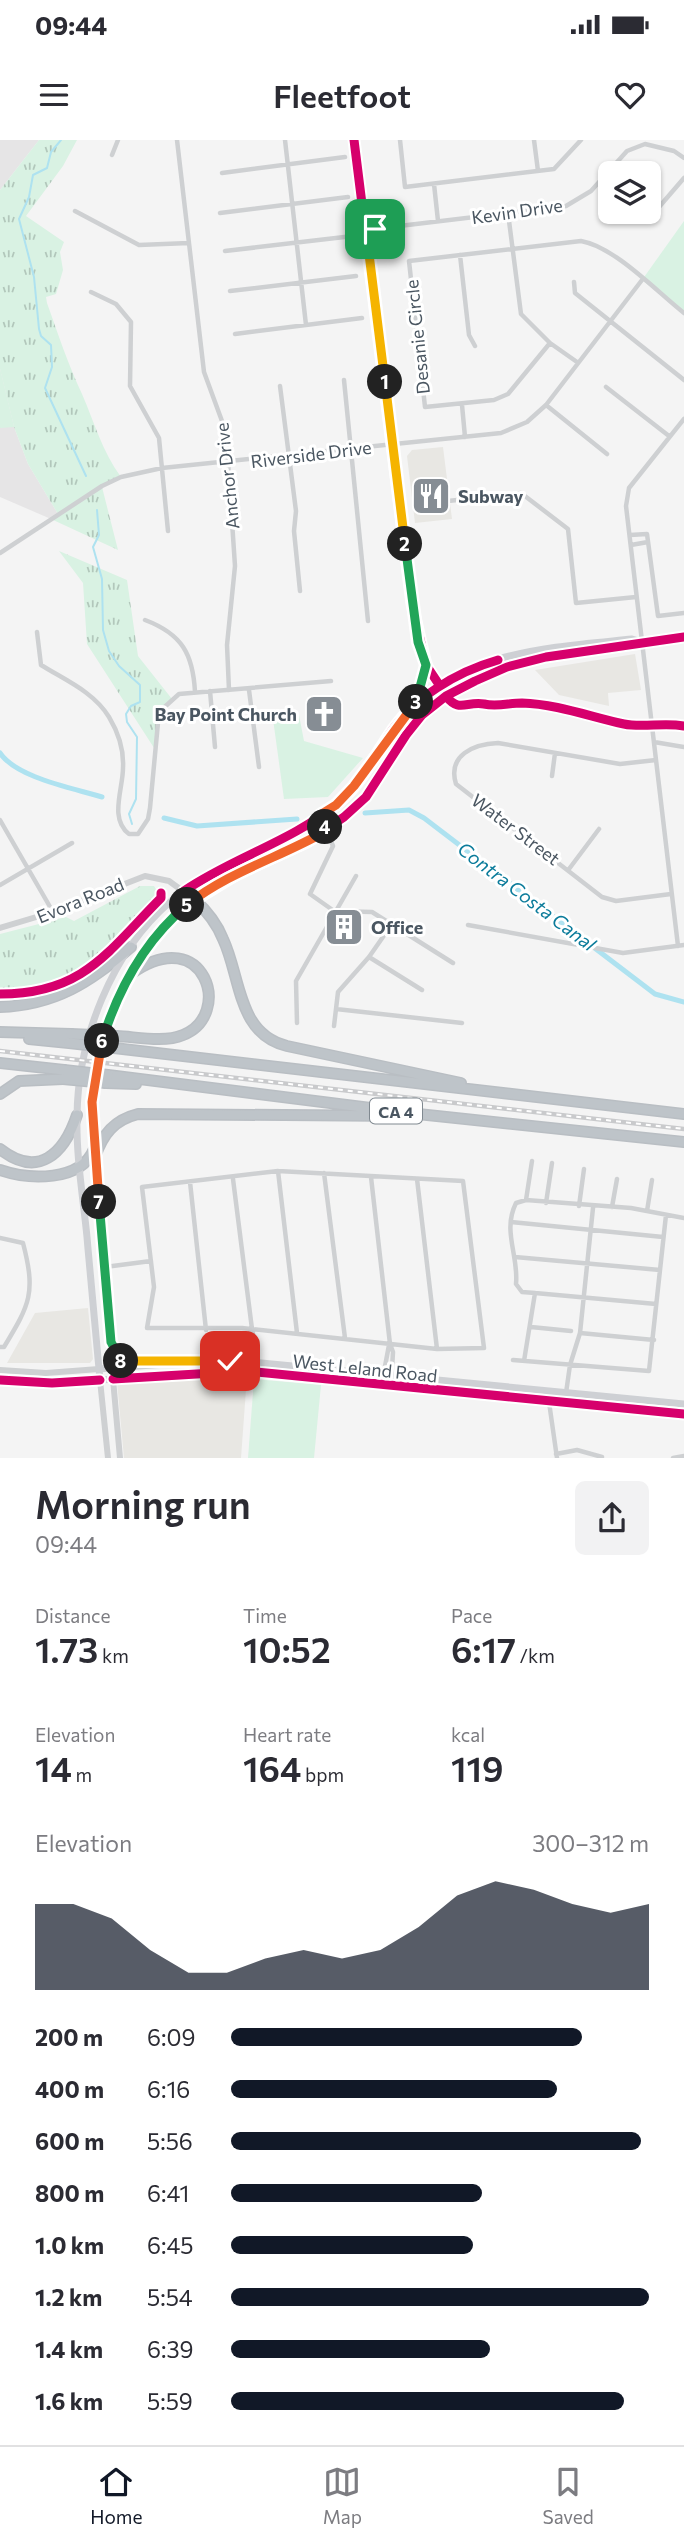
<!DOCTYPE html>
<meta charset="utf-8">
<style>
:root{--surface:#fff;--page:#f2f2f3;--text:#2b2b33;--muted:#7c7c81;--line:#e1e1e2;--accent:#111827}
body{margin:0;font-family:Commissioner,sans-serif;background:var(--page);color:var(--text);height:100vh;display:flex;flex-direction:column;font-size:26px;white-space:nowrap}
*{box-sizing:border-box;margin:0}
p{font-size:23px;color:var(--muted)}
.icon{flex:none;width:38px;height:38px;fill:none;stroke:currentColor;stroke-width:2;stroke-linecap:round;stroke-linejoin:round}
.map{position:relative;height:1318px;overflow:hidden}
.side{display:flex;flex-direction:column;background:var(--surface);flex:1}
.side>*{flex:none}
.controls{position:absolute;left:598px;top:21px;display:grid;gap:14px}
.controls a{display:grid;place-items:center;width:63px;height:63px;border-radius:10px;background:var(--surface);box-shadow:0 2px 5px #0004;font-size:35px}
.pin{position:absolute;display:grid;place-items:center;width:60px;height:60px;color:#fff;margin:-30px;border-radius:14px;box-shadow:0 4px 10px #0006}
.km{position:absolute;width:35px;height:35px;margin:-18px;border-radius:50%;background:#222;color:#fff;font-size:19px;line-height:35px;text-align:center}
.round{display:grid;place-items:center;flex:none;width:74px;height:74px;border-radius:10px;background:var(--page)}
.head{display:flex;align-items:center;justify-content:space-between;height:119px;padding:0 35px}
h1{font-size:38px;font-weight:600;line-height:52px}
.metrics{display:grid;grid-template-columns:repeat(3,1fr);gap:10px;height:119px;padding:7px 35px}
.metrics div{display:grid;align-content:center}
.metrics b{font-size:35px;font-weight:600}
.metrics small{font-size:19px;font-weight:400}
.metrics p{font-size:19px}
.chart{height:196px;padding:14px 35px}
.chart p{display:flex;justify-content:space-between}
.chart svg{width:100%;height:126px;margin-top:7px;fill:var(--accent);opacity:.7}
ul{padding:0 35px;list-style:none;font-size:23px}
li{display:grid;grid-template-columns:112px 84px 1fr;align-items:center;height:52px}
li i{height:18px;border-radius:9px;background:var(--accent)}
.status{display:flex;justify-content:space-between;align-items:center;height:49px;padding:0 35px;background:var(--surface);direction:ltr}
.status svg{height:19px;fill:currentColor}
header{display:flex;justify-content:space-between;align-items:center;height:91px;padding:0 35px;background:var(--surface);font-size:32px;font-weight:600}
.dock{display:flex;justify-content:space-around;align-items:center;height:98px;border-top:2px solid var(--line);background:var(--surface);font-size:19px;color:var(--muted)}
.dock a{display:grid;justify-items:center;gap:4px}
.dock .on{color:var(--accent)}
.map>svg:first-child{display:block}
</style>
<div class="status"><b>09:44</b><svg viewBox="0 0 49 12"><path d="M0 12V9h3v3zM5 12V6h3v6zM10 12V3h3v9zM15 12V0h3v12zM26 1h20v11H26zM47 4h2v5h-2z"/></svg></div>
<header><svg class="icon" aria-label="menu" viewBox="0 0 24 24"><path d="M4 6h16M4 12h16M4 18h16"/></svg>Fleetfoot<svg class="icon" aria-label="heart" viewBox="0 0 24 24"><path d="M12 20l-8-8c-3-5 5-10 8-4 3-6 11-1 8 4z"/></svg></header>
<div class="map">
<svg width="684" height="1318" viewBox="0 0 684 1318">
<defs>
<pattern id="grass-tufts" width="24" height="20" patternUnits="userSpaceOnUse" patternTransform="scale(1.75)"><rect width="24" height="20" fill="#d9f2e3"/><path d="M3 7l-1-3M5 7V3M7 7l1-3M15 17l-1-3M17 17v-4M19 17l1-3" fill="none" stroke="#b2c7bb"/></pattern>
</defs>
<rect width="100%" height="100%" fill="#f4f4f4"/>
<path fill="#e8e7e3" d="M443 307 452 379 415 383 407 316 412 310Z
M635 514 641 550 608 553 609 566 559 555 535 530Z
M88 1168 93 1219 90 1223H7L35 1173Z
M204 1234 247 1236 241 1318H124L117 1242Z"/>
<path fill="#e6e5e6" d="M0 0H39L0 50Z
M0 229 14 287 28 324 58 374 51 379 0 357Z"/>
<path fill="url(#grass-tufts)" d="M39 0H77L63 26 26 76 64 102 60 112 63 130 56 154 46 157 47 163C58 194 68 224 82 254 95 284 102 311 121 337L102 347 118 410 51 379 58 374 28 324 14 287 0 229V50Z
M59 411 127 440 138 516 172 559 159 572 156 611 87 504 83 443Z
M140 746H154L160 756 108 813 88 828 52 844 0 851V794L66 777 74 781Z"/>
<path fill="#d9f2e3" d="M684 81V173L642 140Z
M0 229 14 287 0 288Z
M299 575 304 601 363 618 328 657 284 659 273 579Z
M254 1239 321 1245 314 1318H248Z"/>
<g fill="none" stroke-linecap="round" stroke-linejoin="round">
<path stroke="#aee2f0" stroke-width="2" d="M61 0 51 12 47 28 33 35 29 57 19 79 34 137 39 189 41 196 51 205 52 227 45 248 86 336
M97 370 99 395 93 407 102 439 103 490 109 511 119 526 140 545V562L131 566 126 574 127 582 137 597 136 659 129 674 132 684"/>
<path stroke="#aee2f0" stroke-width="5" d="M0 613C17 638 73 648 102 657
M365 673 409 670 424 678 655 854 684 862
M164 678 197 686 297 679"/>
<g stroke="#b9bec3" stroke-width="12">
<path id="motorway" d="M195 760C207 771 217 784 223 799 241 837 237 894 287 906L461 943
M0 867C55 865 91 842 131 807
M0 892 71 894
M117 896C137 897 164 903 183 895 234 875 205 782 132 833
M29 899 69 903
M114 908 684 974
M0 923 64 930
M108 935 418 974 684 1002
M106 943 136 944
M0 954 19 941 63 939
M0 1009C38 1039 64 1014 77 975
M95 1017C103 994 114 980 138 974L404 976
M0 1030C29 1040 81 1042 94 1009"/>
</g>
<path stroke="#ced0d2" stroke-width="4.5" d="M177 0 204 232 226 292 235 426 227 505 229 550
M285 0 306 185
M400 0 405 47 554 29 581 0
M534 0 538 31
M112 15 118 0
M222 33 345 17
M434 44 438 81
M75 71 139 105 189 103
M649 71 653 74 684 38
M220 73 348 57
M508 73 521 174 550 203 577 222
M366 90 566 66 591 51 627 11 645 4 674 11 684 18
M225 111 353 96
M460 115 469 195 475 206
M574 142 575 153 684 240
M230 151 356 136
M91 152 116 164 131 182 130 246 159 298 168 391
M235 194 362 178
M550 203 508 254 494 260 425 267 409 121 581 101C615 107 656 151 684 173
M344 240 368 481
M280 246 296 371 294 391 300 451
M606 247 669 296
M462 265 465 297
M546 265 607 314
M448 361 521 353 568 389 576 463 636 457
M630 395 647 394 658 476 684 473
M631 405 648 402
M0 413 102 346 121 337 162 328 501 293 527 282 546 265 642 140
M145 480C182 494 193 514 195 552
M37 492 41 525C65 540 94 552 109 577 118 592 124 611 123 628 123 649 109 679 129 694H138L148 679 150 668 159 572 179 554 331 541
M249 550 259 627
M210 551 215 607
M654 602 684 607
M656 620 620 624 498 603C474 604 447 615 456 644L602 757 616 761 671 754
M552 636 555 613
M320 676 333 706 310 754 334 771 372 772 453 823
M0 680 53 772
M569 729 599 689
M0 745 72 703
M468 785 623 813 684 805
M678 806 626 366 629 348 684 279
M369 817 422 850
M336 869 462 883
M297 883 296 841 356 736
M334 886 338 852 369 817 392 784
M278 1031 463 1041 484 1208 437 1209 242 1188H147L154 1147 142 1047Z
M278 1031 297 1193
M324 1033 345 1198
M371 1037 390 1204 393 1212 391 1246
M233 1039 252 1189 257 1215 251 1222
M417 1039 437 1209
M190 1042 206 1190
M526 1060 532 1021
M546 1063 552 1023
M579 1066 584 1029
M612 1067 617 1039
M647 1071 652 1040
M511 1082 663 1097
M0 1098 23 1103C36 1153 30 1164 4 1207H0
M515 1117 660 1130
M105 1127 151 1121
M535 1153 656 1164
M531 1187 571 1191
M580 1193 654 1200
M513 1220 649 1231 666 1075
M524 1221 535 1153 522 1152 516 1144C519 1116 502 1091 516 1063L526 1060 631 1068 684 1078
M250 1222 248 1196 251 1190
M383 1237 389 1205
M566 1253 570 1225 580 1193 593 1068
M549 1262 557 1318
M556 1314 577 1310 602 1317
M673 1318 684 1316"/>
<path stroke="#ced0d2" stroke-width="6" d="M354 0 418 502 426 525 446 556
M0 788 53 772 145 736 169 741 195 760
M0 1230 46 1233 99 1229
M113 1239 120 1318
M0 1240 52 1243 100 1240 108 1318"/>
<path stroke="#ced0d4" stroke-width="7" d="M642 502 632 499C554 507 457 511 402 578 379 606 365 643 334 666 283 704 218 719 170 762 111 813 78 899 77 976 76 1016 83 1057 87 1097 91 1145 96 1193 100 1240L247 1231 684 1274
M415 565 426 525
M99 1229 192 1222H251L684 1264
M113 1239C114 1075 37 895 185 768 232 727 298 717 346 676 378 648 392 607 421 576 477 519 558 520 630 506 648 503 666 500 684 497
M519 1257 557 1258 566 1254"/>
<use href="#motorway" stroke="#bec4c9" stroke-width="9"/>
<g stroke="#c9cacc" stroke-width="4.5">
<path id="rail" d="M0 911 684 989"/>
</g>
<use href="#rail" stroke="#fff" stroke-width="2" stroke-dasharray="5" stroke-linecap="butt"/>
<g stroke="#b9bec3" stroke-width="12" stroke-linecap="butt">
<path id="motorway-bridge" d="M71 894 117 896
M69 903 114 908
M64 930 108 935
M63 939 106 943"/>
</g>
<use href="#motorway-bridge" stroke="#bec4c9" stroke-width="9"/>
<g stroke="#fff" stroke-width="13">
<path id="cycleway" d="M354 0 412 464 426 525 440 546
M446 556C459 573 466 561 484 564 497 567 509 563 522 563 557 564 591 577 624 584 643 588 664 582 684 586
M184 751C232 718 293 701 338 663 360 644 374 618 389 595 413 558 456 532 498 520
M195 760 239 733 307 702 344 677 366 657 406 595 422 575 446 556 475 541 507 527 546 517 684 497
M0 854C84 854 108 811 161 758V753
M113 1239 247 1231 684 1274
M0 1240 52 1243 100 1240"/>
</g>
<use href="#cycleway" stroke="#d6006c" stroke-width="9"/>
</g>
<g fill="none" stroke-linecap="round" stroke-linejoin="round">
<g stroke="#fff" stroke-width="14">
<path id="split-1" d="M375 89 366 90 385 242"/>
</g>
<g stroke="#fff" stroke-width="14">
<path id="split-2" d="M385 242 405 404"/>
</g>
<g stroke="#fff" stroke-width="14">
<path id="split-3" d="M405 404 418 502 426 525 416 562"/>
</g>
<g stroke="#fff" stroke-width="14">
<path id="split-4" d="M325 687 320 675 336 665 354 646 416 562"/>
</g>
<g stroke="#fff" stroke-width="14">
<path id="split-5" d="M187 765C228 732 281 717 326 691L325 687"/>
</g>
<g stroke="#fff" stroke-width="14">
<path id="split-6" d="M102 901C118 850 145 800 187 765"/>
</g>
<g stroke="#fff" stroke-width="14">
<path id="split-7" d="M99 1062 92 962 102 901"/>
</g>
<g stroke="#fff" stroke-width="14">
<path id="split-8" d="M99 1062 111 1202 121 1221"/>
</g>
<g stroke="#fff" stroke-width="14">
<path id="split-9" d="M121 1221H230"/>
</g>
<use href="#split-1" stroke="#f5b400" stroke-width="9"/>
<use href="#split-2" stroke="#f5b400" stroke-width="9"/>
<use href="#split-3" stroke="#22a559" stroke-width="9"/>
<use href="#split-4" stroke="#f0652b" stroke-width="9"/>
<use href="#split-5" stroke="#f0652b" stroke-width="9"/>
<use href="#split-6" stroke="#22a559" stroke-width="9"/>
<use href="#split-7" stroke="#f0652b" stroke-width="9"/>
<use href="#split-8" stroke="#22a559" stroke-width="9"/>
<use href="#split-9" stroke="#f5b400" stroke-width="9"/>
</g>
<defs>
<g id="restaurant-square" transform="scale(2.0125)"><rect x="-9" y="-9" width="18" height="18" rx="4" fill="#868d94" stroke="#fff"/><path d="M-5-6h1v4h1v-4h1v4h1v-4h1v5L-1.5 .5V6h-2V.5L-5-1ZM5-6V6H3V1.5H1.5Q1.5-4 5-6Z" fill="#fff"/></g>
<g id="church-square" transform="scale(2.0125)"><rect x="-9" y="-9" width="18" height="18" rx="4" fill="#868d94" stroke="#fff"/><path d="M-1.2-6h2.4v3.5h3.3v2.4h-3.3V6h-2.4V-.1h-3.3v-2.4h3.3Z" fill="#fff"/></g>
<g id="building-square" transform="scale(2.0125)"><rect x="-9" y="-9" width="18" height="18" rx="4" fill="#868d94" stroke="#fff"/><path d="M-4-6H4V6H1V3H-1V6H-4ZM-2.5-4.3h1.7v1.8h-1.7ZM.8-4.3h1.7v1.8H.8ZM-2.5-1h1.7V.8h-1.7ZM.8-1h1.7V.8H.8Z" fill="#fff"/></g>
</defs>
<g fill-rule="evenodd">
<use href="#restaurant-square" x="431" y="356"/>
<use href="#church-square" x="324" y="574"/>
<use href="#building-square" x="344" y="787"/>
</g>
<g text-anchor="middle" dominant-baseline="central" stroke-width="6" stroke-linejoin="round" paint-order="stroke">
<rect fill="#fff" stroke="#808990" stroke-width="2" x="370" y="958.5" width="52" height="25" rx="5"/>
<g font-size="16" font-weight="bold" fill="#4a5661">
<text x="396" y="971">CA 4</text>
</g>
<g font-size="18" fill="#4a5661" stroke="#fff">
<text transform="translate(517 71) rotate(-8)">Kevin Drive</text>
<text transform="translate(417 197) rotate(-96)">Desanie Circle</text>
<text transform="translate(311 314) rotate(-7)">Riverside Drive</text>
<text transform="translate(227 336) rotate(-96)">Anchor Drive</text>
<text transform="translate(516 689) rotate(37)">Water Street</text>
<text transform="translate(80 760) rotate(-22)">Evora Road</text>
<text transform="translate(365 1228) rotate(6)">West Leland Road</text>
</g>
<g font-size="18" font-weight="bold" fill="#4a5661" stroke="#fff" text-anchor="start">
<text x="458" y="356">Subway</text>
<text x="297" y="574" text-anchor="end">Bay Point Church</text>
<text x="371" y="787">Office</text>
</g>
<g font-size="19" font-style="italic" fill="#0c7c9b" stroke="#fff">
<text transform="translate(527 756) rotate(37)">Contra Costa Canal</text>
</g>
</g>
</svg>
<div class="controls">
<a><svg class="icon" aria-label="layers" viewBox="0 0 24 24"><path d="M12 4l9 5-9 5-9-5zM3 14l9 5 9-5"/></svg></a>
</div>
<div class="pin" style="left:375px;top:89px;background:#1e9e55"><svg class="icon" aria-label="arrive" viewBox="0 0 24 24"><path d="M6 21V4h12l-3 4 3 4H6"/></svg></div>
<div class="pin" style="left:230px;top:1221px;background:#d93025"><svg class="icon" aria-label="check" viewBox="0 0 24 24"><path d="M5 12l5 5 9-10"/></svg></div>
<b class="km" style="left:385px;top:242px">1</b>
<b class="km" style="left:405px;top:404px">2</b>
<b class="km" style="left:416px;top:562px">3</b>
<b class="km" style="left:325px;top:687px">4</b>
<b class="km" style="left:187px;top:765px">5</b>
<b class="km" style="left:102px;top:901px">6</b>
<b class="km" style="left:99px;top:1062px">7</b>
<b class="km" style="left:121px;top:1221px">8</b>
</div>
<section class="side">
<div class="head"><div><h1>Morning run</h1><p>09:44</p></div><a class="round"><svg class="icon" aria-label="share" viewBox="0 0 24 24"><path d="M12 15V3M7 8l5-5 5 5M5 13v7h14v-7"/></svg></a></div>
<div class="metrics">
<div><p>Distance</p><b>1.73<small> km</small></b></div>
<div><p>Time</p><b>10:52</b></div>
<div><p>Pace</p><b>6:17<small> /km</small></b></div>
</div>
<div class="metrics">
<div><p>Elevation</p><b>14<small> m</small></b></div>
<div><p>Heart rate</p><b>164<small> bpm</small></b></div>
<div><p>kcal</p><b>119</b></div>
</div>
<div class="chart"><p><span>Elevation</span>300–312 m</p>
<svg viewBox="0 0 160 44" preserveAspectRatio="none"><path d="M0 44V14L10 14L20 19L30 30L40 38L50 38L60 33L70 30L80 33L90 30L100 22L110 11L120 6L130 9L140 14L150 17L160 14V44z"/></svg>
</div>
<ul>
<li><b>200 m</b>6:09<i style="width:84%"></i></li>
<li><b>400 m</b>6:16<i style="width:78%"></i></li>
<li><b>600 m</b>5:56<i style="width:98%"></i></li>
<li><b>800 m</b>6:41<i style="width:60%"></i></li>
<li><b>1.0 km</b>6:45<i style="width:58%"></i></li>
<li><b>1.2 km</b>5:54<i style="width:100%"></i></li>
<li><b>1.4 km</b>6:39<i style="width:62%"></i></li>
<li><b>1.6 km</b>5:59<i style="width:94%"></i></li>
</ul>
</section>
<nav class="dock">
<a class="on"><svg class="icon" aria-label="home" viewBox="0 0 24 24"><path d="M3 11l9-7 9 7M6 9v11h12V9"/></svg>Home</a>
<a><svg class="icon" aria-label="map" viewBox="0 0 24 24"><path d="M3 6l6-2 6 2 6-2v14l-6 2-6-2-6 2zM9 4v14M15 6v14"/></svg>Map</a>
<a><svg class="icon" aria-label="saved" viewBox="0 0 24 24"><path d="M7 4h10v16l-5-4-5 4z"/></svg>Saved</a>
</nav>
